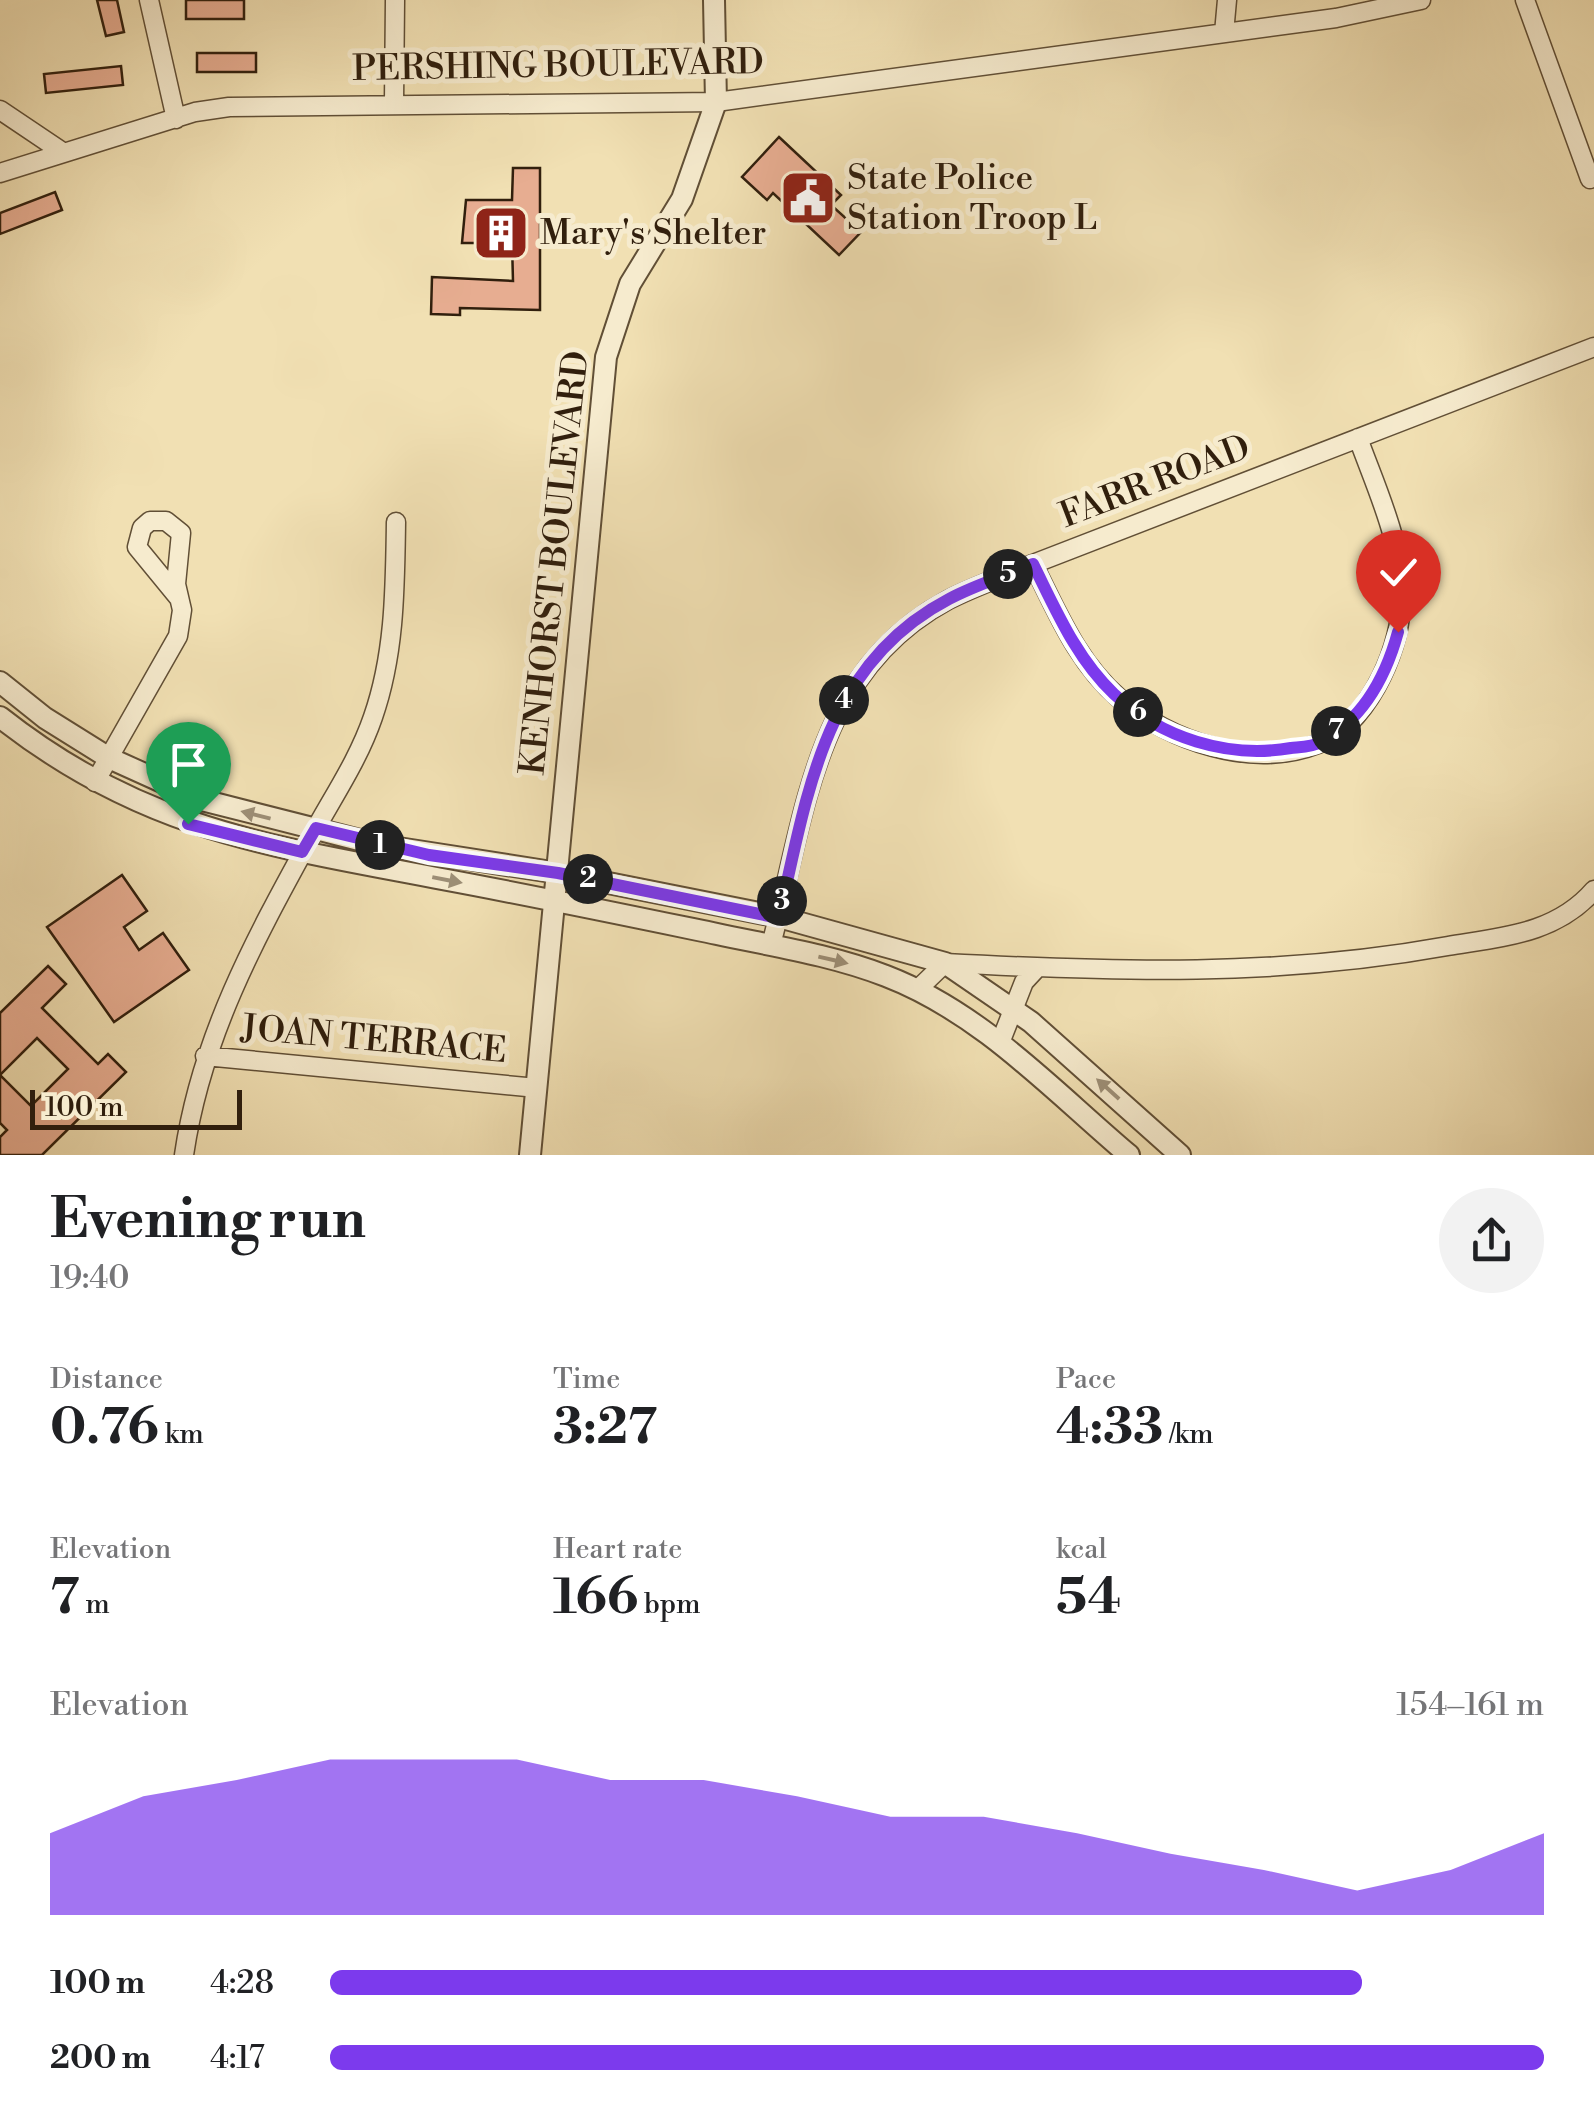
<!DOCTYPE html>
<meta charset="utf-8">
<style>
:root{--surface:#fff;--page:#f2f2f2;--text:#202124;--muted:#757577;--accent:#7c3aed}
body{margin:0;font-family:"Libre Bodoni",serif;background:var(--page);color:var(--text);height:100vh;display:flex;flex-direction:column;font-size:38px;white-space:nowrap}
*{box-sizing:border-box;margin:0}
p{font-size:32px;color:var(--muted)}
.icon{flex:none;width:55px;height:55px;fill:none;stroke:currentColor;stroke-width:2;stroke-linecap:round;stroke-linejoin:round}
.map{position:relative;height:1155px;overflow:hidden}
.sheet{display:flex;flex-direction:column;background:var(--surface);flex:1}
.sheet>*{flex:none}
.scale{position:absolute;left:30px;bottom:25px;width:212px;box-sizing:border-box;padding-left:10px;border:5px solid #311f0d;border-top:0;font-size:28px;line-height:35px;white-space:nowrap;color:#311f0d;-webkit-text-stroke:8px #f6ebce;paint-order:stroke}
.pin{position:absolute;display:grid;place-items:center;width:85px;height:85px;color:#fff;margin:-102px -42px;border-radius:50% 50% 50% 0;rotate:-45deg;box-shadow:0 0 10px #0007}
.pin .icon{rotate:45deg}
.km{position:absolute;width:50px;height:50px;margin:-25px;border-radius:50%;background:#222;color:#fff;font-size:28px;line-height:50px;text-align:center}
.round{display:grid;place-items:center;flex:none;width:105px;height:105px;border-radius:52px;background:var(--page)}
.headline{display:flex;align-items:center;justify-content:space-between;height:170px;padding:0 50px}
h1{font-size:55px;font-weight:800;line-height:75px}
.figures{display:grid;grid-template-columns:repeat(3,1fr);gap:15px;height:170px;padding:10px 50px}
.figures div{display:grid;align-content:center}
.figures b{font-size:50px;font-weight:800}
.figures small{font-size:28px;font-weight:400}
.figures p{font-size:28px}
.chart{height:280px;padding:20px 50px}
.chart p{display:flex;justify-content:space-between}
.chart svg{width:100%;height:180px;margin-top:10px;fill:var(--accent);opacity:.7}
ul{padding:0 50px;list-style:none;font-size:32px}
li{display:grid;grid-template-columns:160px 120px 1fr;align-items:center;height:75px}
li i{height:25px;border-radius:12px;background:var(--accent)}
.map>svg:first-child{display:block}
</style>
<div class="map">
<svg width="1594" height="1155" viewBox="0 0 1594 1155">
<rect width="100%" height="100%" fill="#f1e0b3"/>
<filter id="stains"><feTurbulence type="fractalNoise" baseFrequency=".002" numOctaves="4"/><feColorMatrix values="0 0 0 0 .2 0 0 0 0 .09 0 0 0 0 .02 0 0 0 .5 -.17"/></filter>
<radialGradient id="worn" r=".72"><stop offset=".6" stop-color="#630" stop-opacity="0"/><stop offset="1" stop-color="#630" stop-opacity=".3"/></radialGradient>
<path fill="#e7ad91" stroke="#311f0d" stroke-width="2.5" d="M97 0H117L124 32 106 36Z
M186 0H244V19H186Z
M197 53H256V72H197Z
M121 66 123 85 46 93 44 74Z
M779 137 841 195 831 205 861 232 839 255 773 193 767 200 742 177Z
M513 168H540V310L460 308V315L431 314 432 277 513 281 512 243H462L466 200H512Z
M55 192 62 210 0 234V213Z
M122 875 147 911 124 927 139 950 163 933 189 970 114 1022 47 927Z
M48 966 66 984 42 1008 98 1064 108 1054 126 1072 42 1155H0V1137L7 1130 0 1123V1075L31 1106 68 1069 37 1038 0 1075V1013Z"/>
<g fill="none" stroke-linecap="round" stroke-linejoin="round">
<g stroke="#614f36" stroke-width="21">
<path id="minor" d="M149 0 176 119
M1525 0 1590 179 1594 176
M1224 33 1227 0
M394 102 395 0
M0 110 61 151
M0 173 195 112 229 107 716 102 1336 18 1421 0
M1033 564C1057 611 1077 662 1119 698 1170 741 1251 770 1318 744 1366 725 1398 655 1401 607 1405 548 1378 493 1358 438
M95 782 178 636 182 610 176 584 181 533 166 521H150L142 528 137 547 178 597
M771 945C806 814 814 672 948 600 975 586 1005 576 1033 564L1594 347
M917 990 945 963C1117 972 1277 977 1448 946 1502 937 1556 934 1594 890
M1000 1043 1024 982 1037 968
M205 1056 537 1088
M184 1155C201 1038 254 941 310 839 332 798 358 761 373 717 395 654 395 588 396 522"/>
</g>
<g stroke="#614f36" stroke-width="24">
<path id="tertiary" d="M0 682 45 718 109 758 202 800 379 845 558 873 779 917 945 963 1031 1022 1180 1155
M0 717C143 830 270 846 442 879 534 896 625 915 717 934 773 946 832 955 886 976 982 1013 1052 1090 1129 1155
M530 1155 606 357 630 284 682 199 716 102 714 0"/>
</g>
<use href="#minor" stroke="#f6ebce" stroke-width="18"/>
<use href="#tertiary" stroke="#f6ebce" stroke-width="20"/>
</g>
<defs><path id="oneway-solid" d="M-6-.8H1V-3.2L6.5 0L1 3.2V.8H-6Z" transform="scale(2.5)"/></defs>
<g fill="#9d8f77">
<use href="#oneway-solid" transform="translate(256 815) rotate(-166)"/>
<use href="#oneway-solid" transform="translate(447 880) rotate(11)"/>
<use href="#oneway-solid" transform="translate(833 960) rotate(13)"/>
<use href="#oneway-solid" transform="translate(1108 1089) rotate(-138)"/>
</g>
<g fill="none" stroke-linecap="round" stroke-linejoin="round">
<g stroke="#fff" stroke-width="20">
<path id="route" d="M188 824 302 852 316 828 429 855 558 873 779 918C807 795 824 664 949 599 975 585 1005 576 1033 564 1056 610 1076 658 1114 694 1161 738 1228 759 1291 748 1301 747 1313 747 1321 742 1363 719 1386 676 1398 632"/>
</g>
<use href="#route" stroke="#7c3aed" stroke-width="12"/>
</g>
<defs>
<g id="civic-square" transform="scale(2.875)"><rect x="-9" y="-9" width="18" height="18" rx="4" fill="#8f2418" stroke="#f6ebce"/><path d="M-.6-6.5H3V-4.5H.6V-3L4-1V1h2V6H-6V1h2V-1L-.6-3ZM-1.2 2.5V6h2.4V2.5Z" fill="#fff"/></g>
<g id="building-square" transform="scale(2.875)"><rect x="-9" y="-9" width="18" height="18" rx="4" fill="#8f2418" stroke="#f6ebce"/><path d="M-4-6H4V6H1V3H-1V6H-4ZM-2.5-4.3h1.7v1.8h-1.7ZM.8-4.3h1.7v1.8H.8ZM-2.5-1h1.7V.8h-1.7ZM.8-1h1.7V.8H.8Z" fill="#fff"/></g>
</defs>
<g fill-rule="evenodd">
<use href="#civic-square" x="808" y="198"/>
<use href="#building-square" x="501" y="233"/>
</g>
<g text-anchor="middle" dominant-baseline="central" stroke-width="10" stroke-linejoin="round" paint-order="stroke">
<g font-size="35" fill="#311f0d" stroke="#f6ebce">
<text transform="translate(558 66) rotate(-1)">PERSHING BOULEVARD</text>
<text transform="translate(1155 482) rotate(-21)">FARR ROAD</text>
<text transform="translate(555 563) rotate(-84)">KENHORST BOULEVARD</text>
<text transform="translate(374 1040) rotate(5)">JOAN TERRACE</text>
</g>
<g font-size="35" fill="#311f0d" stroke="#f6ebce" text-anchor="start">
<text x="847" y="178">State Police<tspan x="847" dy="40">Station Troop L</tspan></text>
<text x="540" y="233">Mary's Shelter</text>
</g>
</g>
<rect width="100%" height="100%" filter="url(#stains)"/>
<rect width="100%" height="100%" fill="url(#worn)"/>
</svg>
<div class="scale">100 m</div>
<div class="pin" style="left:188px;top:824px;background:#1e9e55"><svg class="icon" aria-label="arrive" viewBox="0 0 24 24"><path d="M6 21V4h12l-3 4 3 4H6"/></svg></div>
<div class="pin" style="left:1398px;top:632px;background:#d93025"><svg class="icon" aria-label="check" viewBox="0 0 24 24"><path d="M5 12l5 5 9-10"/></svg></div>
<b class="km" style="left:380px;top:845px">1</b>
<b class="km" style="left:588px;top:879px">2</b>
<b class="km" style="left:782px;top:901px">3</b>
<b class="km" style="left:844px;top:700px">4</b>
<b class="km" style="left:1008px;top:574px">5</b>
<b class="km" style="left:1138px;top:712px">6</b>
<b class="km" style="left:1336px;top:731px">7</b>
</div>
<section class="sheet">
<div class="headline"><div><h1>Evening run</h1><p>19:40</p></div><a class="round"><svg class="icon" aria-label="share" viewBox="0 0 24 24"><path d="M12 15V3M7 8l5-5 5 5M5 13v7h14v-7"/></svg></a></div>
<div class="figures">
<div><p>Distance</p><b>0.76<small> km</small></b></div>
<div><p>Time</p><b>3:27</b></div>
<div><p>Pace</p><b>4:33<small> /km</small></b></div>
</div>
<div class="figures">
<div><p>Elevation</p><b>7<small> m</small></b></div>
<div><p>Heart rate</p><b>166<small> bpm</small></b></div>
<div><p>kcal</p><b>54</b></div>
</div>
<div class="chart"><p><span>Elevation</span>154–161 m</p>
<svg viewBox="0 0 160 44" preserveAspectRatio="none"><path d="M0 44V24L10 15L20 11L30 6L40 6L50 6L60 11L70 11L80 15L90 20L100 20L110 24L120 29L130 33L140 38L150 33L160 24V44z"/></svg>
</div>
<ul>
<li><b>100 m</b>4:28<i style="width:85%"></i></li>
<li><b>200 m</b>4:17<i style="width:100%"></i></li>
</ul>
</section>
